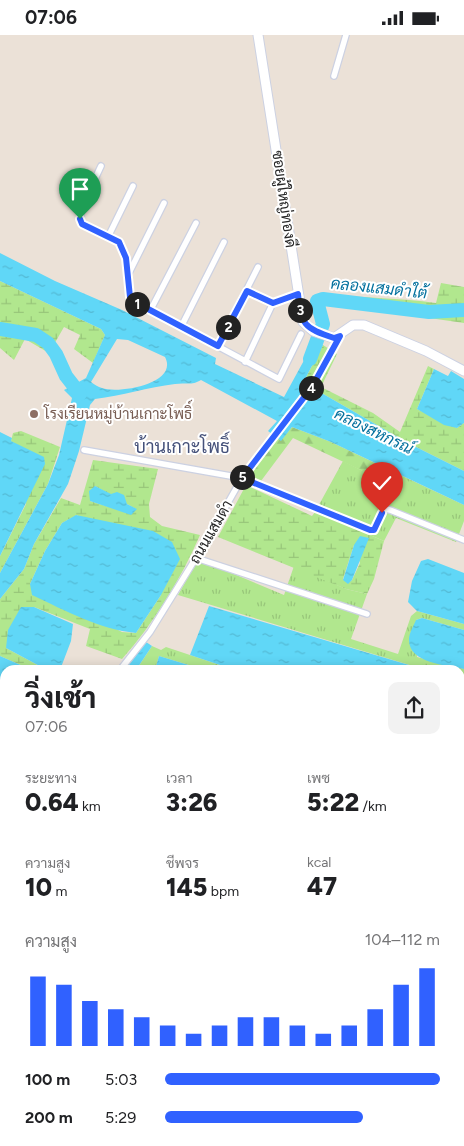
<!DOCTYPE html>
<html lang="th">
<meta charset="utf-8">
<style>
:root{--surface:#fff;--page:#f2f2f2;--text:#202124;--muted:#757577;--accent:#3061ff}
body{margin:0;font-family:Figtree,Sarabun,sans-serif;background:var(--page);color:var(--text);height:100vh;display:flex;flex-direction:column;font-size:19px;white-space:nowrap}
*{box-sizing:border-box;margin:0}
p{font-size:16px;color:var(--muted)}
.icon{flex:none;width:28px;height:28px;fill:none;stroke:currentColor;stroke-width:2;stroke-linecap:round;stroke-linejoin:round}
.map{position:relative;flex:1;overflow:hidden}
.side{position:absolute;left:0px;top:630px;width:465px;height:481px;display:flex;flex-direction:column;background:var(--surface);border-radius:15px 15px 0 0;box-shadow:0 2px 12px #0003}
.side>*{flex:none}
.pin{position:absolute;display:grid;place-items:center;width:42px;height:42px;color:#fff;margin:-51px -21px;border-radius:50% 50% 50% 0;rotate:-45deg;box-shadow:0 0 5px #0007}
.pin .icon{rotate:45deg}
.km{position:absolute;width:25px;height:25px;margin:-12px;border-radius:50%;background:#222;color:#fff;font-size:14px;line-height:25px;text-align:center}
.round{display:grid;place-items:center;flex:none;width:52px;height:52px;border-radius:10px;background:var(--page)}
.summary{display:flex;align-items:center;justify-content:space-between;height:85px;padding:0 25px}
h1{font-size:28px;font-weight:800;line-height:38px}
.figures{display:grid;grid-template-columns:repeat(3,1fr);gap:8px;height:85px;padding:5px 25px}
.figures div{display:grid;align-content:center}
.figures b{font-size:25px;font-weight:800}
.figures small{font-size:14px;font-weight:400}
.figures p{font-size:14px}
.chart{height:140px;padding:10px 25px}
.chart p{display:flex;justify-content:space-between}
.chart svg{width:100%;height:90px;margin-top:5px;stroke:var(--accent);stroke-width:6}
ul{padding:0 25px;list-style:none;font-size:16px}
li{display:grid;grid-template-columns:80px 60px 1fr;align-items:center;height:38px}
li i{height:12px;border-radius:6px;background:var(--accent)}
.status{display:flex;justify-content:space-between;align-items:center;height:35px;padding:0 25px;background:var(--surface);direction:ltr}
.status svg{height:14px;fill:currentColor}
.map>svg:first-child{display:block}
</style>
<div class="status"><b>07:06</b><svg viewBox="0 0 49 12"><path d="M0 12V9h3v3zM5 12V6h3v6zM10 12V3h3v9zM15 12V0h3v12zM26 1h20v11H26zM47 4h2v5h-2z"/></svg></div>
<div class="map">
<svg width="464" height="1111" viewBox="0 0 464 1111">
<defs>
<pattern id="grass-tufts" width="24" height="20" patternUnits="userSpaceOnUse" patternTransform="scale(1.25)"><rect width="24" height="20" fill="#b1e78e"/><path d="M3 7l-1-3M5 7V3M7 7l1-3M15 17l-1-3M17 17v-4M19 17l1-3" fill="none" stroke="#98c67a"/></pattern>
<pattern id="forest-firs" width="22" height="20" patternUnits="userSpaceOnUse" patternTransform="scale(1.25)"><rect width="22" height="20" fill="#b1e78e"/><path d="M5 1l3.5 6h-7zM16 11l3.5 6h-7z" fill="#98c67a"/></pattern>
<pattern id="wetland-marsh" width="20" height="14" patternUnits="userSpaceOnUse" patternTransform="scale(1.25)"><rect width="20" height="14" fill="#b1e78e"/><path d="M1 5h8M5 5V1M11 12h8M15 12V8" fill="none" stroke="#98c67a"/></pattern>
<pattern id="water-ripples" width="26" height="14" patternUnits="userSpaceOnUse" patternTransform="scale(1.25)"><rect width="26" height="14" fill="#60d7f7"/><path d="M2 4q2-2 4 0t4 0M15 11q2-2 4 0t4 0" fill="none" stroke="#53b9d4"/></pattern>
</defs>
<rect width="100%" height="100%" fill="#ebe1d7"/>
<path fill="url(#grass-tufts)" d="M343 426 387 448 394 437 464 470V486L456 507 396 483 384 506 315 477Z
M198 524 284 560 294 531 346 554 367 559 351 604 398 619 411 581 417 576 464 589V595L422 583 416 585 417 622 464 634V646L460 645V635H426L178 560Z
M152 611 161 615 166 612 235 635H205L159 621 155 635H136Z"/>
<path fill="url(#forest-firs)" d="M292 392 331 407 394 437 388 448 293 403 261 446 249 439 277 403 281 405Z
M464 912V999L460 993V927Z"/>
<path fill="url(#wetland-marsh)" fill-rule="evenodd" d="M0 246 101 294 105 300 93 328 74 314 80 300 64 292 49 318 25 304 14 325 0 313Z
M441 248 464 252V288L325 268 328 259C364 263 400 263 436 268Z
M323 310 337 319 321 352 373 378 400 397 428 331 434 334 417 374 457 393 464 388V436L408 408 306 349 304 346Z
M21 396 60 412 48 449 0 538V521L26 469 11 406 13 398Z
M93 425 158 434 149 469 150 482 162 491 200 500C181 544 154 588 122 624L86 611 90 594 34 572 6 613 47 635H32L0 621V564L24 534 34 509 61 463 80 470ZM95 451 136 474 109 472 90 466ZM77 480 161 560 136 598 122 597 30 549 45 516 62 488Z
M246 450 312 481 315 477 384 506 374 544 367 559 346 554 218 502ZM354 510 360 528 352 545 348 548 343 544Z"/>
<path fill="url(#water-ripples)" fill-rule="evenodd" d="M0 218 55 246 122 275 216 323 215 329 284 362 314 307 323 310 304 346 306 349 408 408 464 436V470L331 407 292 392 281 406 268 396 277 386 201 345C191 351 186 347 175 349 148 352 122 361 95 364L90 370 79 416 68 449 34 509 24 534 0 564V538L48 449 59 420 72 363 64 355 86 343 105 300 101 294 0 246ZM117 304 128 305 165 322C179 349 118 359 102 353 98 352 94 349 91 347Z
M434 334 448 341 451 336 464 344V388L457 393 444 390 417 374Z
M0 397 12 403 11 406 44 422 45 429 0 521Z
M95 451 111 459 117 457 124 460 127 469 137 474 131 480 90 466 89 456Z
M76 480 153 496 172 507 180 524 161 560 136 598C99 594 66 576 32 560L30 549 45 516 62 488Z
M360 501 369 503 352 545 348 549 343 545 354 510Z
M428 524 464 538V589L417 576 408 567 412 546 421 526Z
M209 571 426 635H235L190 620Z
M21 572H34L73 589 71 606 60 635H47L6 613 8 595Z
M422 583 464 595V634C446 630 408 628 409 604 409 598 414 590 416 585Z
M146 607 152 611 136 635H125Z
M0 621 32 635H5V674L0 671Z
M159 621 205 635H155Z
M460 710 464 712V801L460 799Z
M3 793 5 794V950L0 948V797Z
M460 809 464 810V882L460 885Z
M0 959 5 961V1032L0 1029Z
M0 1041 5 1044V1106H78L76 1111H0Z
M460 1054H464V1111H436L438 1106H460Z
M84 1106H139L151 1111H82Z
M159 1106H335L348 1111H171Z
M355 1106H405L424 1109 423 1111H367Z"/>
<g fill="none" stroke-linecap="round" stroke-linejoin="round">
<path stroke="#60d7f7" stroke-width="14" d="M0 294 36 300 48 308 56 319 66 341 80 359
M310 324 323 289 317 266 323 264 429 277 464 275"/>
<g stroke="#ccd1e2" stroke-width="8">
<path id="street" d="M334 41 346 0
M101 131 80 176 82 189 119 207 126 223 130 262 133 266 279 344 301 299
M108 202 133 151
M128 240 164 168
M247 256 273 268 297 259
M150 276 196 188
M181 292 224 207
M218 311 258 232
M245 327 273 268
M84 415 242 443 370 495H374L385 474 390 475 464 505
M196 523 367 579
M120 635 150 597 204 510 242 443 312 351 339 301
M0 788 5 782"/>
</g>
<g stroke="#ccd1e2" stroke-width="11">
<path id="secondary" d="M258 0 303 287 313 296 334 303 353 290H364L426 316 464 336"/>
</g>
<use href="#street" stroke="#fff" stroke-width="5.5"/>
<use href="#secondary" stroke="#fff" stroke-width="9"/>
</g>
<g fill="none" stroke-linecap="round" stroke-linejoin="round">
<g stroke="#fff" stroke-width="10">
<path id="route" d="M80 184 82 189 119 207 126 223 130 262 133 266 218 311 247 256 273 268 298 259C301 290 304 293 334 303L340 301 312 352 242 443 370 495H374L382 478"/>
</g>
<use href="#route" stroke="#3061ff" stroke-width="6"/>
</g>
<circle fill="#8d6e63" stroke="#fff" stroke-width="2" cx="34" cy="379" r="5"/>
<g text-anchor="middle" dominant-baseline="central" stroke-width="4" stroke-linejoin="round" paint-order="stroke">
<g font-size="15" fill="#272727" stroke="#fff">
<text transform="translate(284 164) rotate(82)">ซอยผู้ใหญ่ทองดี</text>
<text transform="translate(211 497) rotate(-60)">ถนนแสมดำ</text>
</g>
<g font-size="15" fill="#785e54" stroke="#fff" text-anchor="start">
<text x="44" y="379">โรงเรียนหมู่บ้านเกาะโพธิ์</text>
</g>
<g font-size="16" font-style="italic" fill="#04719e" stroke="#fff">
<text transform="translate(379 253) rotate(6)">คลองแสมดำใต้</text>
<text transform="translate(374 396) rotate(26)">คลองสหกรณ์</text>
</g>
<g font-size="18" fill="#45517a" stroke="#fff">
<text x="182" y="412">บ้านเกาะโพธิ์</text>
</g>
</g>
</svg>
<div class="pin" style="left:80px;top:184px;background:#1e9e55"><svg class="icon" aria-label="arrive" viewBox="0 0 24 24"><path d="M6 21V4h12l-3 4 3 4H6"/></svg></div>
<div class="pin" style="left:382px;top:478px;background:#d93025"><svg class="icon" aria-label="check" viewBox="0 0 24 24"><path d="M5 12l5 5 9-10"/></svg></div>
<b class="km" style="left:137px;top:269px">1</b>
<b class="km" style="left:228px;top:292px">2</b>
<b class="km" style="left:300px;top:275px">3</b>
<b class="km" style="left:311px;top:353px">4</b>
<b class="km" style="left:242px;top:442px">5</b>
<section class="side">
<div class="summary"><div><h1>วิ่งเช้า</h1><p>07:06</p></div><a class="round"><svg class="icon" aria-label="share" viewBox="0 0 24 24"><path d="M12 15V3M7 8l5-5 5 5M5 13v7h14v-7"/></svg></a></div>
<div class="figures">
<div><p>ระยะทาง</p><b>0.64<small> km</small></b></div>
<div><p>เวลา</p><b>3:26</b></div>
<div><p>เพซ</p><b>5:22<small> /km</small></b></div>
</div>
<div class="figures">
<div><p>ความสูง</p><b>10<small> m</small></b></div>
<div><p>ชีพจร</p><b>145<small> bpm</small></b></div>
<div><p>kcal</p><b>47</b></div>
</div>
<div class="chart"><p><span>ความสูง</span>104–112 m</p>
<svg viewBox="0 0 160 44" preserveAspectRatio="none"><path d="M5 44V10M15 44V14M25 44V22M35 44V26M45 44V30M55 44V34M65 44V38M75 44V34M85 44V30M95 44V30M105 44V34M115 44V38M125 44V34M135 44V26M145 44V14M155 44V6"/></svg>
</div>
<ul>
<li><b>100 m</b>5:03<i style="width:100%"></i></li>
<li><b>200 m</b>5:29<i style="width:72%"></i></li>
</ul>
</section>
</div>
